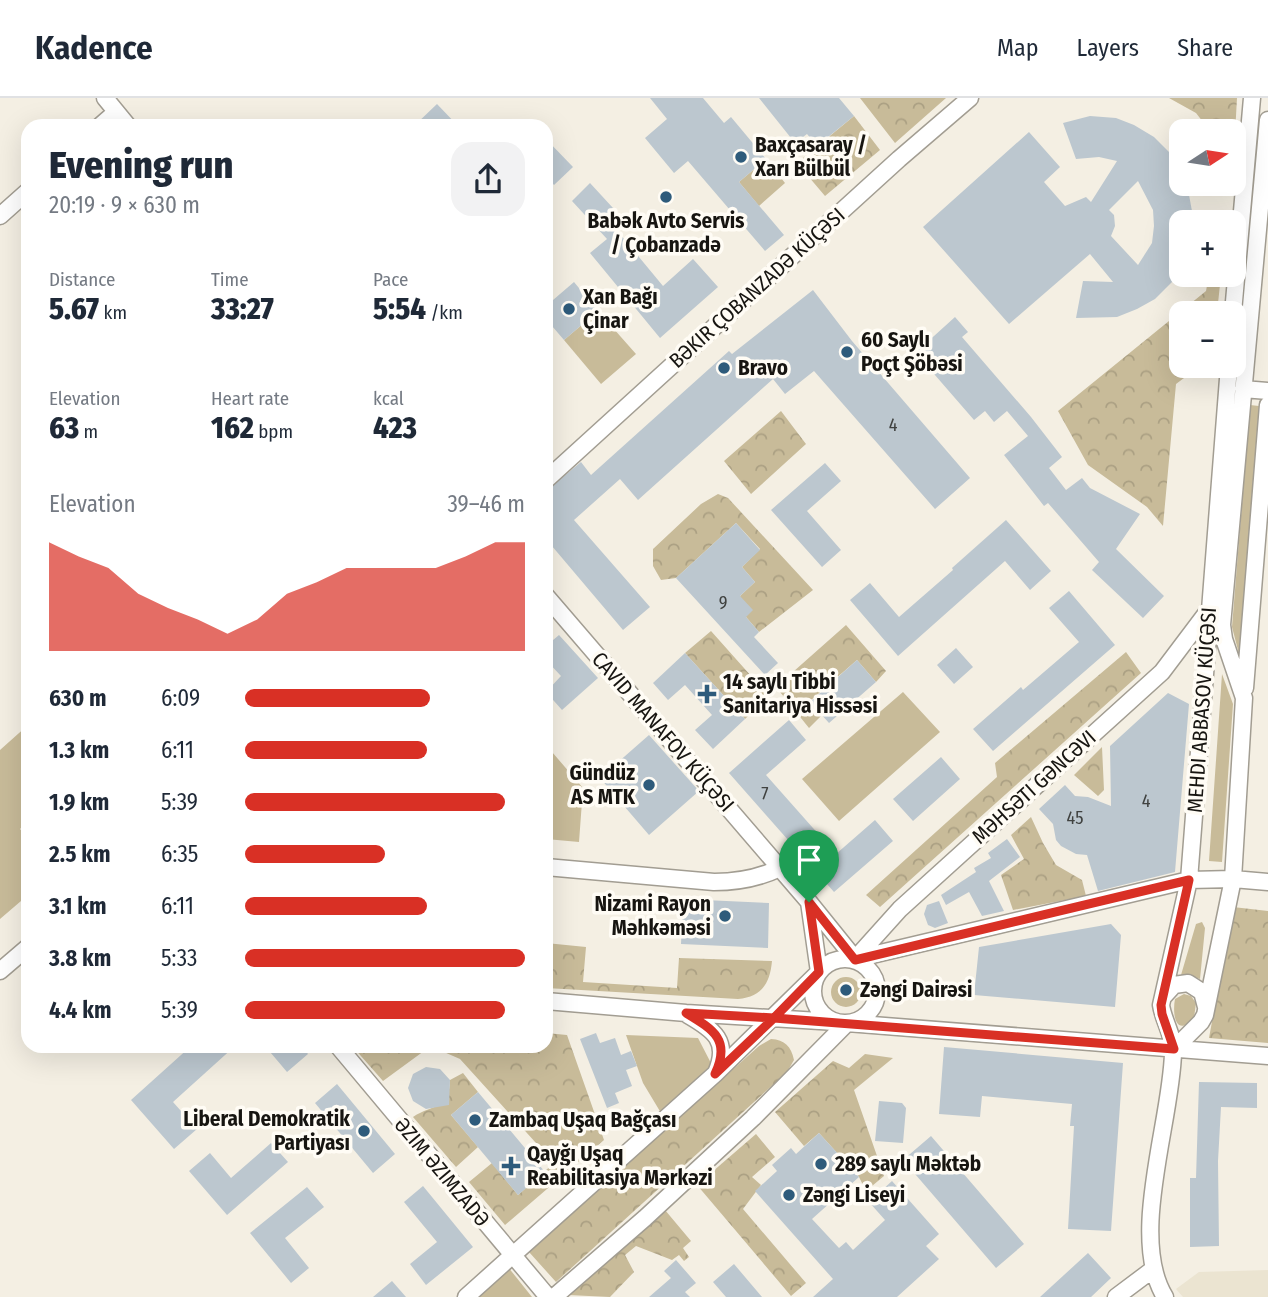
<!DOCTYPE html>
<meta charset="utf-8">
<style>
:root{--surface:#fff;--page:#f2f2f3;--text:#1f2937;--muted:#747a83;--line:#e0e1e3;--accent:#d93025}
body{margin:0;font-family:"Fira Sans Condensed",sans-serif;background:var(--page);color:var(--text);height:100vh;display:flex;flex-direction:column;font-size:26px;white-space:nowrap}
*{box-sizing:border-box;margin:0}
p{font-size:23px;color:var(--muted)}
.icon{flex:none;width:38px;height:38px;fill:none;stroke:currentColor;stroke-width:2;stroke-linecap:round;stroke-linejoin:round}
.map{position:relative;flex:1;overflow:hidden}
.side{position:absolute;left:21px;top:21px;width:532px;height:934px;display:flex;flex-direction:column;background:var(--surface);border-radius:21px;box-shadow:0 7px 28px #0002}
.side>*{flex:none}
.needle{width:46px;rotate:78deg}
.controls{position:absolute;left:1169px;top:21px;display:grid;gap:14px}
.controls a{display:grid;place-items:center;width:77px;height:77px;border-radius:14px;background:var(--surface);box-shadow:0 7px 28px #0002;font-size:35px}
.pin{position:absolute;display:grid;place-items:center;width:60px;height:60px;color:#fff;margin:-72px -30px;border-radius:50% 50% 50% 0;rotate:-45deg;box-shadow:0 0 7px #0007}
.pin .icon{rotate:45deg}
.round{display:grid;place-items:center;flex:none;width:74px;height:74px;border-radius:21px;background:var(--page)}
.summary{display:flex;align-items:center;justify-content:space-between;height:119px;padding:0 28px}
h1{font-size:38px;font-weight:800;line-height:52px}
.metrics{display:grid;grid-template-columns:repeat(3,1fr);gap:10px;height:119px;padding:7px 28px}
.metrics div{display:grid;align-content:center}
.metrics b{font-size:30px;font-weight:800}
.metrics small{font-size:19px;font-weight:400}
.metrics p{font-size:19px}
.chart{height:196px;padding:14px 28px}
.chart p{display:flex;justify-content:space-between}
.chart svg{width:100%;height:126px;margin-top:7px;fill:var(--accent);opacity:.7}
ul{padding:0 28px;list-style:none;font-size:23px}
li{display:grid;grid-template-columns:112px 84px 1fr;align-items:center;height:52px}
li i{height:18px;border-radius:9px;background:var(--accent)}
header{display:flex;align-items:center;gap:42px;box-sizing:border-box;height:98px;padding:0 35px;background:var(--surface);border-bottom:2px solid var(--line)}
header strong{font-size:33px}
nav{display:flex;gap:38px;margin-inline-start:auto;font-size:24px}
.map>svg:first-child{display:block}
</style>
<header>
<strong>Kadence</strong>
<nav><a>Map</a><a>Layers</a><a>Share</a></nav>
</header>
<div class="map">
<svg width="1268" height="1199" viewBox="0 0 1268 1199">
<defs>
<pattern id="forest-crowns" width="20" height="18" patternUnits="userSpaceOnUse" patternTransform="scale(1.75)"><rect width="20" height="18" fill="#c8bb99"/><path d="M2 6a3 3 0 1 1 6 0M12 15a3 3 0 1 1 6 0" fill="none" stroke="#aba083"/></pattern>
</defs>
<rect width="100%" height="100%" fill="#f4efe3"/>
<path fill="#ebe4d1" d="M1268 1172V1199H1183L1176 1191 1199 1174Z"/>
<path fill="#c8bb99" d="M766 61 785 85 759 108 739 84Z
M598 213 636 256 601 286 564 242Z
M1250 307 1259 308 1239 556 1232 529Z
M1222 576 1233 606 1222 764 1209 763Z
M903 594 940 634 839 723 802 681Z
M28 627V723L20 731 28 740V797L0 821V652Z
M546 647 583 690 579 744 546 741Z
M1202 824 1205 830 1200 881 1187 876 1181 877 1196 826Z
M831 894a15 15 0 1 1 30 0a15 15 0 1 1-30 0Z
M1184 896 1191 898 1196 905 1194 920C1176 940 1172 917 1175 901Z
M626 937 698 940 713 969 661 1015 643 985Z
M508 1169 532 1199H474Z"/>
<path fill="url(#forest-crowns)" d="M860 0H946L895 45Z
M1169 0H1237L1234 54V33H1210L1196 15Z
M854 18 880 52 825 98 797 65Z
M1209 177H1221L1217 215H1181V268H1200L1176 286 1163 428 1147 409 1088 367 1058 313 1206 193Z
M781 313 806 346 751 396 724 363Z
M718 396 728 400 813 492 759 534 746 519 740 498 755 484 742 469 760 451 736 425 676 480 661 482 653 468V451L701 406Z
M846 527 886 573 876 584 857 562 810 603 822 617 809 630 776 589Z
M711 533 769 598 745 621 685 555Z
M1126 554 1141 575 880 809 866 797 997 679 995 665Z
M1102 649 1104 692 1098 698 1074 677Z
M1031 719 1043 745 1056 767 1082 782 1086 798 1013 812 1001 777 1024 761 1011 737Z
M1233 809 1268 813V945L1209 940Z
M546 845 586 849 583 884 677 890 679 860 772 863C770 885 762 899 738 901L546 890Z
M546 935 567 937 604 1042 505 1127 469 1084 492 1065 518 1097 554 1065 460 961 437 951 424 953 383 983 353 949 546 948Z
M771 941C785 942 791 948 794 962L787 974 556 1184 529 1154 759 948Z
M865 956 893 960 854 992 884 1078 866 1093 859 1079 819 1035 804 1048 775 1014 833 963 849 970Z
M463 975 478 994 451 1017 478 1049 456 1069 413 1019C434 1005 449 1013 450 982Z
M756 1036 775 1059 752 1079 761 1087 743 1111 806 1185 791 1198 697 1087Z
M665 1112 691 1143 683 1150 689 1159 684 1163 679 1157 672 1162 636 1148 625 1157 634 1174 610 1199 568 1197Z"/>
<path fill="#bcc7cf" fill-rule="evenodd" d="M650 0H703L724 25 731 19 766 61 739 84 784 137 765 153 688 63 674 75 645 40 667 21Z
M759 0H839L854 18 817 48 807 36 795 45Z
M437 6 458 28H414Z
M1090 18 1116 20 1134 27 1154 39 1173 58 1181 71V86H1187L1194 124H1181V169L1173 183 1155 201 1137 211 1117 219 1076 220 1083 183 1113 184 1090 156 1009 226 923 129 1029 34 1060 69 1044 84 1065 108 1086 99 1091 104 1117 63 1099 59 1076 61 1063 25ZM1138 83 1153 112 1154 128 1152 145 1138 167 1111 138 1115 128 1114 117 1109 112Z
M546 41 573 69 554 87 546 78Z
M590 85 613 110 605 118 663 188 693 161 718 189 660 240 590 155 607 141 572 103Z
M574 184 598 213 564 242 546 221V208Z
M813 192 852 243 970 380 935 411 814 273 785 296 773 281 638 402 620 381 574 422 650 509 623 532 546 441V393L581 364 591 377 729 253 732 256Z
M955 219 968 234 962 239 1031 319 1062 359 1049 370 1066 392 1082 380 1090 390 1140 416 1116 451 1164 498 1143 520 1092 472 1099 464 1048 405 1044 408 1004 357 1028 338 1007 313 994 324 985 313 974 322 928 269 926 271 913 257Z
M825 365 841 383 807 413 841 452 822 469 771 412Z
M1006 422 1051 473 1030 492 1005 463 898 558 850 502 870 485 899 519 953 472 952 470Z
M736 425 760 452 742 469 755 484 740 498 753 512 746 519 759 534 754 539 778 565 765 577 676 480Z
M1069 493 1115 547 993 653 973 631 1021 589 1023 592 1079 544 1049 510Z
M559 537 598 580 562 612 546 594 561 578 546 562V548Z
M956 550 973 569 954 586 937 567Z
M685 555 745 621 713 651 695 632 712 617 685 587 668 602 653 585Z
M857 562 876 584 829 625 810 604Z
M1168 595 1189 606 1175 774 1098 793 1087 757 1076 756 1061 748 1056 742 1053 726 1039 711 1065 687 1075 698 1088 699 1111 708 1110 648Z
M789 622 806 642 766 677 836 756 875 722 893 743 834 794 729 675Z
M649 637 699 693 649 737 600 680Z
M941 659 960 681 913 723 893 701Z
M1007 741 1020 759 989 783 1004 813 982 818 969 794 946 807 941 797 976 774 974 770 991 760 988 755Z
M683 801 769 805 768 850 681 846Z
M939 803 948 825 935 830 928 827 924 816 927 807Z
M1111 826 1121 837 1115 909 974 897 979 849Z
M596 935 600 945 615 940 621 957 631 953 637 968 626 972 632 988 615 995 619 1005 607 1010 580 941Z
M191 948H235L173 1004 197 1031 174 1051 131 1002Z
M265 948H302L308 956 287 974Z
M944 949 1123 965 1111 1133 1068 1131 1074 1028H1070L1072 1006 982 998 980 1019 939 1016Z
M426 969 440 971 450 982 449 1007 426 1011 413 1003 408 990 413 976Z
M1199 984 1257 985V1010L1221 1009 1218 1063 1219 1148 1190 1149V1080H1196Z
M337 986 395 1056 373 1075 315 1005Z
M478 994 545 1074 518 1097 451 1017Z
M879 1003 902 1005 906 1010 903 1045 875 1043Z
M819 1035 859 1079 812 1121 839 1150 846 1144 853 1152 885 1122 869 1104 892 1083 939 1136 926 1148 939 1161 897 1199H813L833 1181 755 1093 777 1073 772 1067 791 1050 796 1056Z
M931 1038 1024 1146 996 1170 903 1062Z
M271 1045 288 1064 227 1117 189 1073 210 1055 231 1080Z
M423 1088 473 1149 426 1187 410 1166 437 1144 404 1104Z
M307 1089 324 1109 285 1140 309 1170 291 1185 250 1135Z
M1088 1155 1111 1180 1091 1199H1040Z
M676 1162 696 1185 685 1194 690 1199H649L671 1180 664 1173Z
M734 1166 762 1199H726L713 1184Z
M392 1183 406 1199H373Z"/>
<g fill="none" stroke-linecap="round" stroke-linejoin="round">
<g stroke="#a29d92" stroke-width="19">
<path id="minor" d="M105 0 128 28
M100 28 116 14
M0 118 28 93
M1233 215 1252 0
M1243 291 1268 293
M546 382 899 61 970 0
M546 498 809 804 855 861
M1245 590 1268 307
M546 769 714 784C737 784 759 780 780 770
M813 893a32 32 0 1 1 64 0a32 32 0 1 1-64 0Z
M855 861 900 811 1162 574 1208 513
M855 861 1189 782 1233 781 1268 784
M0 873 28 849
M1163 899 1174 887 1188 885 1202 894 1206 909
M546 903 686 915 836 924
M688 917C714 932 730 943 716 975
M338 948 548 1199
M1174 951 1201 924 1205 917 1233 781 1244 600 1224 541 1222 527 1268 22
M466 1199 715 976 819 874 809 804
M554 1199 645 1120 753 1020 847 925 1268 958
M1116 1199 1152 1172
M1165 1199C1128 1139 1172 1022 1173 954 1174 938 1163 922 1161 907L1189 782 1229 268"/>
</g>
<use href="#minor" stroke="#fff" stroke-width="16"/>
</g>
<g fill="none" stroke-linecap="round" stroke-linejoin="round">
<g stroke="#fff" stroke-width="14">
<path id="route" d="M809 804 819 874 774 920 686 915C714 932 731 942 715 976L774 920 1174 951 1162 916 1161 907 1189 782 855 862 809 804"/>
</g>
<use href="#route" stroke="#d93025" stroke-width="9"/>
</g>
<g fill="#2e5b7b" stroke="#fffcf5" stroke-width="2.5">
<circle cx="741" cy="59" r="7"/>
<circle cx="666" cy="99" r="7"/>
<circle cx="569" cy="211" r="7"/>
<circle cx="847" cy="254" r="7"/>
<circle cx="724" cy="270" r="7"/>
<path d="M703.5 585.5h7v7h7v7h-7v7h-7v-7h-7v-7h7z"/>
<circle cx="649" cy="687" r="7"/>
<circle cx="725" cy="818" r="7"/>
<circle cx="846" cy="892" r="7"/>
<circle cx="475" cy="1022" r="7"/>
<circle cx="364" cy="1033" r="7"/>
<circle cx="821" cy="1066" r="7"/>
<path d="M507.5 1057.5h7v7h7v7h-7v7h-7v-7h-7v-7h7z"/>
<circle cx="789" cy="1097" r="7"/>
</g>
<g text-anchor="middle" dominant-baseline="central" stroke-width="7" stroke-linejoin="round" paint-order="stroke">
<g font-size="18" fill="#404240">
<text x="893" y="327">4</text>
<text x="723" y="505">9</text>
<text x="765" y="696">7</text>
<text x="1146" y="703">4</text>
<text x="1075" y="720">45</text>
</g>
<g font-size="21" font-weight="bold" fill="#171511" stroke="#fffcf5" text-anchor="start">
<text x="755" y="47">Baxçasaray /<tspan x="755" dy="24">Xarı Bülbül</tspan></text>
<text x="666" y="123" text-anchor="middle">Babək Avto Servis<tspan x="666" dy="24">/ Çobanzadə</tspan></text>
<text x="583" y="199">Xan Bağı<tspan x="583" dy="24">Çinar</tspan></text>
<text x="861" y="242">60 Saylı<tspan x="861" dy="24">Poçt Şöbəsi</tspan></text>
<text x="738" y="270">Bravo</text>
<text x="723" y="584">14 saylı Tibbi<tspan x="723" dy="24">Sanitariya Hissəsi</tspan></text>
<text x="635" y="675" text-anchor="end">Gündüz<tspan x="635" dy="24">AS MTK</tspan></text>
<text x="711" y="806" text-anchor="end">Nizami Rayon<tspan x="711" dy="24">Məhkəməsi</tspan></text>
<text x="860" y="892">Zəngi Dairəsi</text>
<text x="350" y="1021" text-anchor="end">Liberal Demokratik<tspan x="350" dy="24">Partiyası</tspan></text>
<text x="489" y="1022">Zambaq Uşaq Bağçası</text>
<text x="527" y="1056">Qayğı Uşaq<tspan x="527" dy="24">Reabilitasiya Mərkəzi</tspan></text>
<text x="835" y="1066">289 saylı Məktəb</text>
<text x="803" y="1097">Zəngi Liseyi</text>
</g>
<g font-size="21" fill="#171511" stroke="#fffcf5">
<text transform="translate(757 190) rotate(-42)">BƏKIR ÇOBANZADƏ KÜÇƏSI</text>
<text transform="translate(1202 612) rotate(-86)">MEHDI ABBASOV KÜÇƏSI</text>
<text transform="translate(663 634) rotate(49)">CAVID MANAFOV KÜÇƏSI</text>
<text transform="translate(1034 689) rotate(-42)">MƏHSƏTI GƏNCƏVI</text>
<text transform="translate(442 1074) rotate(50)">ƏZIM ƏZIMZADƏ</text>
</g>
</g>
</svg>
<div class="controls">
<a><svg class="needle" viewBox="-14 -14 28 28"><path d="M0-13l5 13h-10z" fill="#e53935"/><path d="M0 13l5-13h-10z" fill="#747a83"/></svg></a>
<a>+</a>
<a>−</a>
</div>
<div class="pin" style="left:809px;top:804px;background:#1e9e55"><svg class="icon" aria-label="arrive" viewBox="0 0 24 24"><path d="M6 21V4h12l-3 4 3 4H6"/></svg></div>
<section class="side">
<div class="summary"><div><h1>Evening run</h1><p>20:19 · 9 × 630 m</p></div><a class="round"><svg class="icon" aria-label="share" viewBox="0 0 24 24"><path d="M12 15V3M7 8l5-5 5 5M5 13v7h14v-7"/></svg></a></div>
<div class="metrics">
<div><p>Distance</p><b>5.67<small> km</small></b></div>
<div><p>Time</p><b>33:27</b></div>
<div><p>Pace</p><b>5:54<small> /km</small></b></div>
</div>
<div class="metrics">
<div><p>Elevation</p><b>63<small> m</small></b></div>
<div><p>Heart rate</p><b>162<small> bpm</small></b></div>
<div><p>kcal</p><b>423</b></div>
</div>
<div class="chart"><p><span>Elevation</span>39–46 m</p>
<svg viewBox="0 0 160 44" preserveAspectRatio="none"><path d="M0 44V6L10 11L20 15L30 24L40 29L50 33L60 38L70 33L80 24L90 20L100 15L110 15L120 15L130 15L140 11L150 6L160 6V44z"/></svg>
</div>
<ul>
<li><b>630 m</b>6:09<i style="width:66%"></i></li>
<li><b>1.3 km</b>6:11<i style="width:65%"></i></li>
<li><b>1.9 km</b>5:39<i style="width:93%"></i></li>
<li><b>2.5 km</b>6:35<i style="width:50%"></i></li>
<li><b>3.1 km</b>6:11<i style="width:65%"></i></li>
<li><b>3.8 km</b>5:33<i style="width:100%"></i></li>
<li><b>4.4 km</b>5:39<i style="width:93%"></i></li>
</ul>
</section>
</div>
